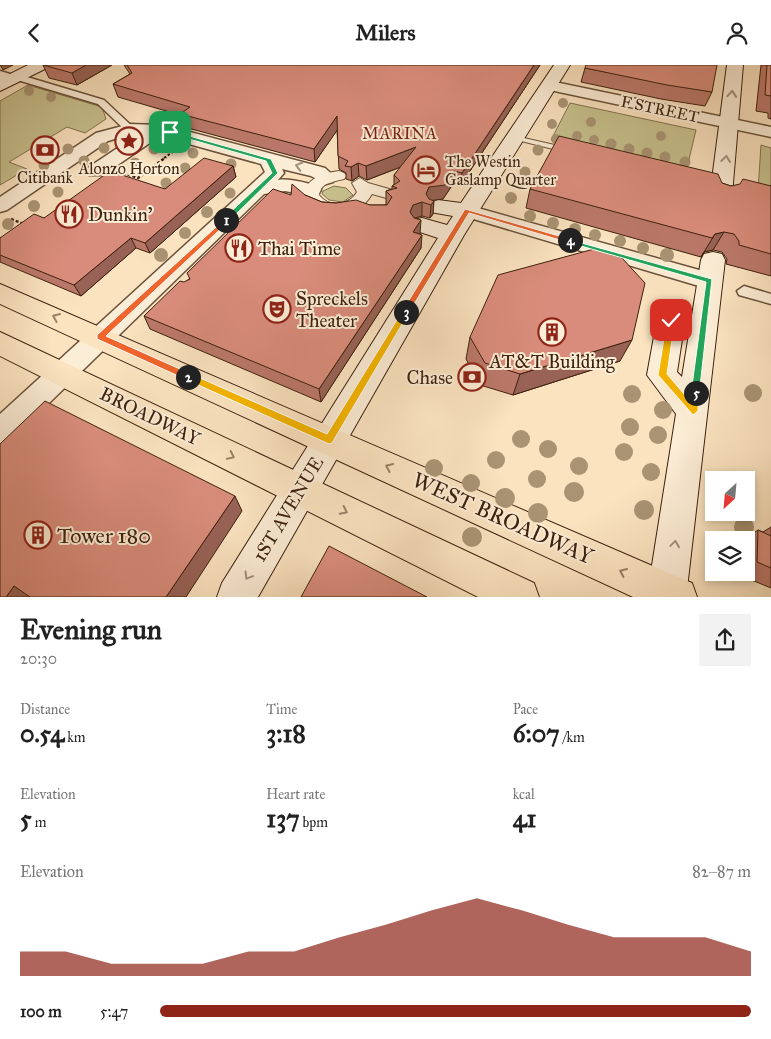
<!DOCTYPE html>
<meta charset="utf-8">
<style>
:root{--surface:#fff;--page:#f2f2f2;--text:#222;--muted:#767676;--accent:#8f2418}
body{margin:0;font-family:"IM FELL Great Primer",serif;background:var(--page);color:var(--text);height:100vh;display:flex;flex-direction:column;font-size:19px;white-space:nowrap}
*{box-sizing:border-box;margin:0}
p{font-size:16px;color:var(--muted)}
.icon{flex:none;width:28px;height:28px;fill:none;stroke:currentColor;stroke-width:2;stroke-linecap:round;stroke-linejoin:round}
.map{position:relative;height:532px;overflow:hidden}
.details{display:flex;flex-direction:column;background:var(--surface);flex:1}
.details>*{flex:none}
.needle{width:32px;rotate:206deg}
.buttons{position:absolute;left:705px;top:406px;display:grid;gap:10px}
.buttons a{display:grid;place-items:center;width:50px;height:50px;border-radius:0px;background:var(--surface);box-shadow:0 2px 8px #0003;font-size:25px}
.pin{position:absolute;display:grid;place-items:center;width:42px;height:42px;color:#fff;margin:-21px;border-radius:10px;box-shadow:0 2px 8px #0006}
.km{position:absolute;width:25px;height:25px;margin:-12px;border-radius:50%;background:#222;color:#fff;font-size:14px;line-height:25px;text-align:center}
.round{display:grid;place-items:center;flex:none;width:52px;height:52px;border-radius:0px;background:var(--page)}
.headline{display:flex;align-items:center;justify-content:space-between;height:85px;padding:0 20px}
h1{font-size:28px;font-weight:800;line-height:38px}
.figures{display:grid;grid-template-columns:repeat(3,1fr);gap:8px;height:85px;padding:5px 20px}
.figures div{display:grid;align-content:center}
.figures b{font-size:25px;font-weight:800}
.figures small{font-size:14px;font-weight:400}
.figures p{font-size:14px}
.chart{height:140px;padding:10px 20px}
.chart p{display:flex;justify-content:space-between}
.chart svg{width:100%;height:90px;margin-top:5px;fill:var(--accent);opacity:.7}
ul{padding:0 20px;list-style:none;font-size:16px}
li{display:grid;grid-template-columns:80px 60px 1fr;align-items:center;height:38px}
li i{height:12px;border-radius:6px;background:var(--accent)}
header{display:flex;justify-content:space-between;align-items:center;height:65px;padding:0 20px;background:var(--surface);font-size:22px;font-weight:800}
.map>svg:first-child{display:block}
</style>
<header><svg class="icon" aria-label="back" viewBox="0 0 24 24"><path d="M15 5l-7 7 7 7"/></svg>Milers<svg class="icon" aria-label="person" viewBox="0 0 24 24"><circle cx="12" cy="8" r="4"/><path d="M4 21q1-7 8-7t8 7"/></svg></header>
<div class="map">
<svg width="771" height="532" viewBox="0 0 771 532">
<rect width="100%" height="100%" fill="#fbe3c0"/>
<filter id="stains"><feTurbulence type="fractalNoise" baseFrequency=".004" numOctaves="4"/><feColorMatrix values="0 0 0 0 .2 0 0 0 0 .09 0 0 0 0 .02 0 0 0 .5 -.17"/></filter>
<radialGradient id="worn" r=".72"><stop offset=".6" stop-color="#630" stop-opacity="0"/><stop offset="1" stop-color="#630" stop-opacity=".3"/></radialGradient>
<path fill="#c7c18d" stroke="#82714e" d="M28 20 102 42 106 54 85 68 67 62 9 97 27 104 0 120V36Z
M570 38 696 65 686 107 551 75Z
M761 80 771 83V129L758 126Z
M334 121 346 123 353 130 343 137 329 135 322 129 323 126Z"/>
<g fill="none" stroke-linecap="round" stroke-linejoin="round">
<g stroke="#6c523a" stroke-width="2">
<path id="service" d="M515 71 568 83 569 85 565 87 513 74 511 73Z"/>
</g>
<g stroke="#6c523a" stroke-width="3">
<path id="pedestrian" d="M17 9 104 35 135 64 130 67 126 66 98 39 14 14 12 12Z
M744 221 771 229V239L739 230 737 226Z"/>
</g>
<g stroke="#6c523a" stroke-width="2">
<path id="minor" d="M339 106 344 108 347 111 344 114C333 117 321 117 319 130 329 143 349 141 357 127L352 118 360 113 368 118 396 126 398 129 390 134 372 129C357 156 319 154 303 130 307 113 323 108 339 106Z"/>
</g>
<g stroke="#6c523a" stroke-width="3">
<path id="tertiary" d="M0 6 17 11 20 14 12 19 0 16Z
M550 16 771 62V72L545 24 542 21 545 18Z
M130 59 159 60 175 63 325 103 336 113 333 117 326 119 311 111 282 104 284 108 278 115C291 113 305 118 318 121L321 125 318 129 311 131 285 126 264 129 10 376 0 380V349L265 107 261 99 160 71 103 110H89L87 106 89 102 137 70 131 69 108 76 7 145 0 147V132L96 68Z
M467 140 717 210 721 216 717 222 709 224 460 150 457 146 460 142Z"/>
</g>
<g stroke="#3d210e" stroke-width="2">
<path id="secondary" d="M28 0H49L47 3 0 26V14Z
M554 0H570L464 170 258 532H217L222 518 438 173 414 165 411 160 414 155 422 153 447 160 453 151 430 147 427 142 430 137 438 135 461 138Z
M727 0H743L732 130 729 135 721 137 713 135 710 130Z
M713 187 722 189 725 195 686 532H647L676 349 647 310 657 255 661 248 671 245 681 248 685 255 677 307 682 312 701 195 704 189Z"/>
</g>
<g stroke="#3d210e" stroke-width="2">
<path id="primary" d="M0 219 692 518 697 532H633L0 239Z
M0 267 534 518 539 532H478L0 291Z"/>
</g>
<path stroke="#3d210e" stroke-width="2" stroke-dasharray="2.5 2" stroke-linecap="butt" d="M164 93 174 86"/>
<path stroke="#3d210e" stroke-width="2.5" stroke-dasharray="3 2" stroke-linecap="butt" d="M123 108 138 113 166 92
M11 154 24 159"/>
<use href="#service" fill="#fcedd6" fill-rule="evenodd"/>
<use href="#pedestrian" fill="#fcedd6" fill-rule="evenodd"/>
<use href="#minor" fill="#fcedd6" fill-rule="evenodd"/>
<use href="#tertiary" fill="#fcedd6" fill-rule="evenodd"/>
<use href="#secondary" fill="#fcedd6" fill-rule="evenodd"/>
<use href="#primary" fill="#fbe3c0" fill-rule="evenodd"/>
</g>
<g fill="#a99373">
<circle cx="29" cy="26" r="5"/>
<circle cx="51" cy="32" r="5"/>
<circle cx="563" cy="38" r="5"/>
<circle cx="591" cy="57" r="5"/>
<circle cx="552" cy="59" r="5"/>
<circle cx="577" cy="71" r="5"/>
<circle cx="661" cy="71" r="5"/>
<circle cx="556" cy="74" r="5"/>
<circle cx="594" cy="75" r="5"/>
<circle cx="611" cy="79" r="5.5"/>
<circle cx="169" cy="81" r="5.5"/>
<circle cx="104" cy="83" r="5.5"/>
<circle cx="68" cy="84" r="5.5"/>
<circle cx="154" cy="84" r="5.5"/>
<circle cx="629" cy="84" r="5.5"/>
<circle cx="538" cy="85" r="5.5"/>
<circle cx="193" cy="88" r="5.5"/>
<circle cx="647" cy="88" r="5.5"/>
<circle cx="665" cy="92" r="5.5"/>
<circle cx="84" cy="96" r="5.5"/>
<circle cx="685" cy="97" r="5.5"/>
<circle cx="135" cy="98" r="5.5"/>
<circle cx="231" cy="99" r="5.5"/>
<circle cx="44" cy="100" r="5.5"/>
<circle cx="185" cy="103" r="5.5"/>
<circle cx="525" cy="107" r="5.5"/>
<circle cx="166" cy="118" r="5.5"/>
<circle cx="58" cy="127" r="5.5"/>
<circle cx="230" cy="128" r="5.5"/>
<circle cx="511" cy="133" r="6"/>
<circle cx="34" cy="141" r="6"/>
<circle cx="207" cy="147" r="6"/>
<circle cx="530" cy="151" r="6"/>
<circle cx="553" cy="158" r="6"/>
<circle cx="8" cy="159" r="6"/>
<circle cx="575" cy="164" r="6"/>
<circle cx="185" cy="168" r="6"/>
<circle cx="595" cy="170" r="6"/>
<circle cx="620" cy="176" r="6"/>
<circle cx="643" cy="183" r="6"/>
<circle cx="161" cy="190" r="7"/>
<circle cx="667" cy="190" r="7"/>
<circle cx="753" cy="328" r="9"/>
<circle cx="632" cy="329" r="9"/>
<circle cx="663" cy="345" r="9"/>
<circle cx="630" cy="362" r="9"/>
<circle cx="658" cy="370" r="9"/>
<circle cx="521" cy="374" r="9"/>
<circle cx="548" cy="384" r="9"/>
<circle cx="624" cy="387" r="9"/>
<circle cx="496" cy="395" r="9"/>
<circle cx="579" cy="401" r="9"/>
<circle cx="434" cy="403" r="9"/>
<circle cx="651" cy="407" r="9"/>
<circle cx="537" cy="414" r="9"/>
<circle cx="471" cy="418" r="9"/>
<circle cx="574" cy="427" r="10"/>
<circle cx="505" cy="433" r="10"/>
<circle cx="644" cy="445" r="10"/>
<circle cx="538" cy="448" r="10"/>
<circle cx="744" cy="462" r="10"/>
<circle cx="472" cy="472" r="10"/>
</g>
<path fill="#bb786a" stroke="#3d210e" d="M43 0H112L77 20 49 13Z
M124 0H540L460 121 453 119 443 134 433 135V149L430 153 422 151 415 153 420 169 421 183 321 337 150 264 144 251 291 130H305L322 137 336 138 370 140H386V126L392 124V121L394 120V110L401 102 367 115 359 111 352 116 346 114V108L339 104 337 65 315 97 184 62 180 50 118 32 113 19 130 9Z
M761 0H771V54L768 53V48L756 46Z
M585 3 712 27 705 41 661 34 581 17Z
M233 101 236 112 150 188 136 183 81 231 0 197V173L44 153 165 124Z
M722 118 731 121H771V211L726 199 727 194 722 187 713 185 704 187 701 192 526 143 530 124Z
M470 272 620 296 513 330 480 320 466 294Z
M771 462V523L737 509V508H746V475H744L758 465 763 467Z"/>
<path fill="#986256" stroke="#3d210e" d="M0 0H13L3 5Z
M86 0H112L77 20 72 8Z
M534 0H540L460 121 462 108Z
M337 51 338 64 315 97 314 84Z
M416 82V96L367 115 366 101Z
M358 98 359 111 352 116 351 102Z
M233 101 236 112 150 188 145 178Z
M454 106 453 119 443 134 428 136 426 129 429 122Z
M434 136 433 149 430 153 431 140Z
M422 137V151L412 154 410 147 413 140Z
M421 155 420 169 413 167Z
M724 167 713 185 704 187 701 192 715 169Z
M422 170 421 183 321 337 319 324Z
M131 173 136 183 81 231 74 220Z
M632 275 620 296 513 330 520 309Z
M235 431 242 446 186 532H166Z
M14 521 34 532H6Z"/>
<path fill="#d98c7b" stroke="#3d210e" d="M43 0H86L72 8Z
M127 0H534L462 108 454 106 445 120 429 122 426 129 429 134 434 136 431 140 422 137 413 140 410 147 414 153 421 155 413 167 422 170 319 324 144 251 180 216 184 217 190 214 187 208 273 124 291 130 292 119 305 130 322 137 336 138 356 135 370 140H387L392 132 386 126 397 123 392 121 400 116 394 110 416 82 366 101 358 98 351 102 345 101 348 96 338 91 337 51 314 84 180 49 190 42 113 19 132 8Z
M586 0H717L712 27 667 20 585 3Z
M767 0H771V31L765 30Z
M559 71 718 109 722 118 731 121 740 119 743 114 771 121V189L739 180V176L734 169 724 167 715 169 712 173 530 124Z
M204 93 233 101 145 178 131 173 74 220 0 190V173L34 149 44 153 110 106 165 124Z
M594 184 622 193 645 218 632 275 520 309 485 298 470 272 498 210Z
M45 336 235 431 166 532H30L14 521 6 532H0V379Z
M758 465 771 471V503L757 497Z
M329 481 427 532H301Z"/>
<defs><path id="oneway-chevron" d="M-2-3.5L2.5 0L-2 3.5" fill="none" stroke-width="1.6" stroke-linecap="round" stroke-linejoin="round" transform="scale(1.25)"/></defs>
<g stroke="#a6917c">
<use href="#oneway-chevron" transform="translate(732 29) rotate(-85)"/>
<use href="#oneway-chevron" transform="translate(726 94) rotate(-83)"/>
<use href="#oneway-chevron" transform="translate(299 101) rotate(-164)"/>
<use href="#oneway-chevron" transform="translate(675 479) rotate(-82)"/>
<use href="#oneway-chevron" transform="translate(248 511) rotate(121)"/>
</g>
<g stroke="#9c8267">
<use href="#oneway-chevron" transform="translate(56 252) rotate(-156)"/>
<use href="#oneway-chevron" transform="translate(231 391) rotate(26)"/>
<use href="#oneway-chevron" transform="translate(389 402) rotate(-156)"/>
<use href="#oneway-chevron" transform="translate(344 446) rotate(26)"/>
<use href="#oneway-chevron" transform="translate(623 507) rotate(-156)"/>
</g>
<path fill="#22a559" stroke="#fff" d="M168 65 271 94 278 108 228 157H223V154L272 108 266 96 168 68Z"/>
<path fill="#f0652b" stroke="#fff" d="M226 153 228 157 106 271 191 309V314H185L97 274V270Z"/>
<path fill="#f5b400" stroke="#fff" d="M406 244 410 247 408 249 332 378 329 379 185 314 184 312 185 309H191L327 369 403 245Z"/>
<path fill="#f0652b" stroke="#fff" d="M465 144 573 175 570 178 469 148 408 249H403V245Z"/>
<path fill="#22a559" stroke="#fff" d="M567 174 712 214 699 331H692L691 328 706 217 567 177Z"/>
<path fill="#f5b400" stroke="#fff" d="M671 252 675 255 667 309 690 336 692 325H699L698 346 693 350 658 310 667 255Z"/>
<defs>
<g id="sight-ring" transform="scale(1.4375)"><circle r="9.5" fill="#fcedd6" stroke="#8f2418" stroke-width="1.5"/><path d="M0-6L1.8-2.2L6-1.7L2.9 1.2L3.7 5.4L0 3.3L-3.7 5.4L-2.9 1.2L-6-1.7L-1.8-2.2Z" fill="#8f2418"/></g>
<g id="bank-ring" transform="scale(1.4375)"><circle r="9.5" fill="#fcedd6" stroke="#8f2418" stroke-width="1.5"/><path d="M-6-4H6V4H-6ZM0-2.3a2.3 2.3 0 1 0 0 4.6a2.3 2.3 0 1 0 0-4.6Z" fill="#8f2418"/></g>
<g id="hotel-ring" transform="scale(1.4375)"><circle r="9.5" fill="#fcedd6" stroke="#8f2418" stroke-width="1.5"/><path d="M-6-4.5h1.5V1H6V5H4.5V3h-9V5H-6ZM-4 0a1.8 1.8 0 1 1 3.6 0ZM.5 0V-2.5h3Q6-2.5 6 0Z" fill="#8f2418"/></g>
<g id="restaurant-ring" transform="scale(1.4375)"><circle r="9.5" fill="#fcedd6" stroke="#8f2418" stroke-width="1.5"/><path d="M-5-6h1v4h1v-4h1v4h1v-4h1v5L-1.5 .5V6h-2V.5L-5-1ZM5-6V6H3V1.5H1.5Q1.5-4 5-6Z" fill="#8f2418"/></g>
<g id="theatre-ring" transform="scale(1.4375)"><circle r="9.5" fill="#fcedd6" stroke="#8f2418" stroke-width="1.5"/><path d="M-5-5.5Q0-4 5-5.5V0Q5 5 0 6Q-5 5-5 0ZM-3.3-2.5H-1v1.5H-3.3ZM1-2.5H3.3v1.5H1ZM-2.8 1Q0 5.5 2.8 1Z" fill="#8f2418"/></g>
<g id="building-ring" transform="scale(1.4375)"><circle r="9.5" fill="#fcedd6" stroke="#8f2418" stroke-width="1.5"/><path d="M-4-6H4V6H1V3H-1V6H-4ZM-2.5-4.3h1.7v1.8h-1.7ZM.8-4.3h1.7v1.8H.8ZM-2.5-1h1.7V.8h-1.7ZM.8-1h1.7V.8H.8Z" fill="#8f2418"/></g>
</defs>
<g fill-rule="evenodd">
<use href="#sight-ring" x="129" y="76"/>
<use href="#bank-ring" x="45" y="85"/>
<use href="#hotel-ring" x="426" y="105"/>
<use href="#restaurant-ring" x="69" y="149"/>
<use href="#restaurant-ring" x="239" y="183"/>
<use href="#theatre-ring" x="277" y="244"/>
<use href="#building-ring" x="552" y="267"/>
<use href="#bank-ring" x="472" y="312"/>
<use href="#building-ring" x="38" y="470"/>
</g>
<g text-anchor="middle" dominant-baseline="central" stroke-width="4" stroke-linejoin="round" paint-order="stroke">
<g font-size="16" fill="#3d210e" stroke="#fcedd6">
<text transform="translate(660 44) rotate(12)">F STREET</text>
</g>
<g font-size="16" letter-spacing="1" fill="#7a1f14" stroke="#fcedd6">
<text x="400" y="68">MARINA</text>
</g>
<g font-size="16" fill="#3d210e" stroke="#fcedd6">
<text x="445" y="96" text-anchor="start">The Westin<tspan x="445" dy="18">Gaslamp Quarter</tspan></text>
<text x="129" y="103">Alonzo Horton</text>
<text x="45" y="112">Citibank</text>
</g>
<g font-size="19" fill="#3d210e" stroke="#fcedd6" text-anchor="start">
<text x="88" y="149">Dunkin'</text>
<text x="258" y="183">Thai Time</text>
<text x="296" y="233">Spreckels<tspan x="296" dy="22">Theater</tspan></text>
<text x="552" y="296" text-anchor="middle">AT&amp;T Building</text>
<text x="453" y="312" text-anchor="end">Chase</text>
</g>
<g font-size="19" fill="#3d210e" stroke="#fcedd6">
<text transform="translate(150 351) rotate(26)">BROADWAY</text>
<text transform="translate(288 444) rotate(-59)">1ST AVENUE</text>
</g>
<g font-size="22" fill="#3d210e" stroke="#fcedd6">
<text transform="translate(503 453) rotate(24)">WEST BROADWAY</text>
</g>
<g font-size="22" fill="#3d210e" stroke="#fcedd6" text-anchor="start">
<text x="57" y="470">Tower 180</text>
</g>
</g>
<rect width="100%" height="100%" filter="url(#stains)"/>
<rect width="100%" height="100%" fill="url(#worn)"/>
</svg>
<div class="buttons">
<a><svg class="needle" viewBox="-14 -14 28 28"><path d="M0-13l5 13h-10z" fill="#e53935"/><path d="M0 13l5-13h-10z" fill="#767676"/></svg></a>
<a><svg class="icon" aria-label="layers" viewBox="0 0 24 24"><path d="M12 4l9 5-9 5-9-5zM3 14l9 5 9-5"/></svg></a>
</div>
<div class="pin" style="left:170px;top:67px;background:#1e9e55"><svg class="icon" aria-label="arrive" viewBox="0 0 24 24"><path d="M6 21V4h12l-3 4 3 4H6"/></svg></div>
<div class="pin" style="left:671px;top:255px;background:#d93025"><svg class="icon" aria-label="check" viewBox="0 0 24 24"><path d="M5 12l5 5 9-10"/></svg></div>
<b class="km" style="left:226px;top:155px">1</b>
<b class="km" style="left:188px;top:312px">2</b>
<b class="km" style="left:406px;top:247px">3</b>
<b class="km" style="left:570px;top:175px">4</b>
<b class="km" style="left:696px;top:328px">5</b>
</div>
<section class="details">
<div class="headline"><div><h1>Evening run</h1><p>20:30</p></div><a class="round"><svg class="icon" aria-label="share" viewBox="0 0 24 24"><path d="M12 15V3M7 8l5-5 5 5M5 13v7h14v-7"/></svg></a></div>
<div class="figures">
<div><p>Distance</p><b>0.54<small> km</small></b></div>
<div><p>Time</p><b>3:18</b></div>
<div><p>Pace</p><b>6:07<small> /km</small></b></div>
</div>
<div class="figures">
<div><p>Elevation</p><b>5<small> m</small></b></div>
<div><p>Heart rate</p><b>137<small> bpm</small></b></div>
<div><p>kcal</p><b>41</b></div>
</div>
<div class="chart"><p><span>Elevation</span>82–87 m</p>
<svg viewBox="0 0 160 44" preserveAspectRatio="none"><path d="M0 44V32L10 32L20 38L30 38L40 38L50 32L60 32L70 25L80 19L90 12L100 6L110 12L120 19L130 25L140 25L150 25L160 32V44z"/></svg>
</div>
<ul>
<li><b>100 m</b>5:47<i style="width:100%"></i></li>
</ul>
</section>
